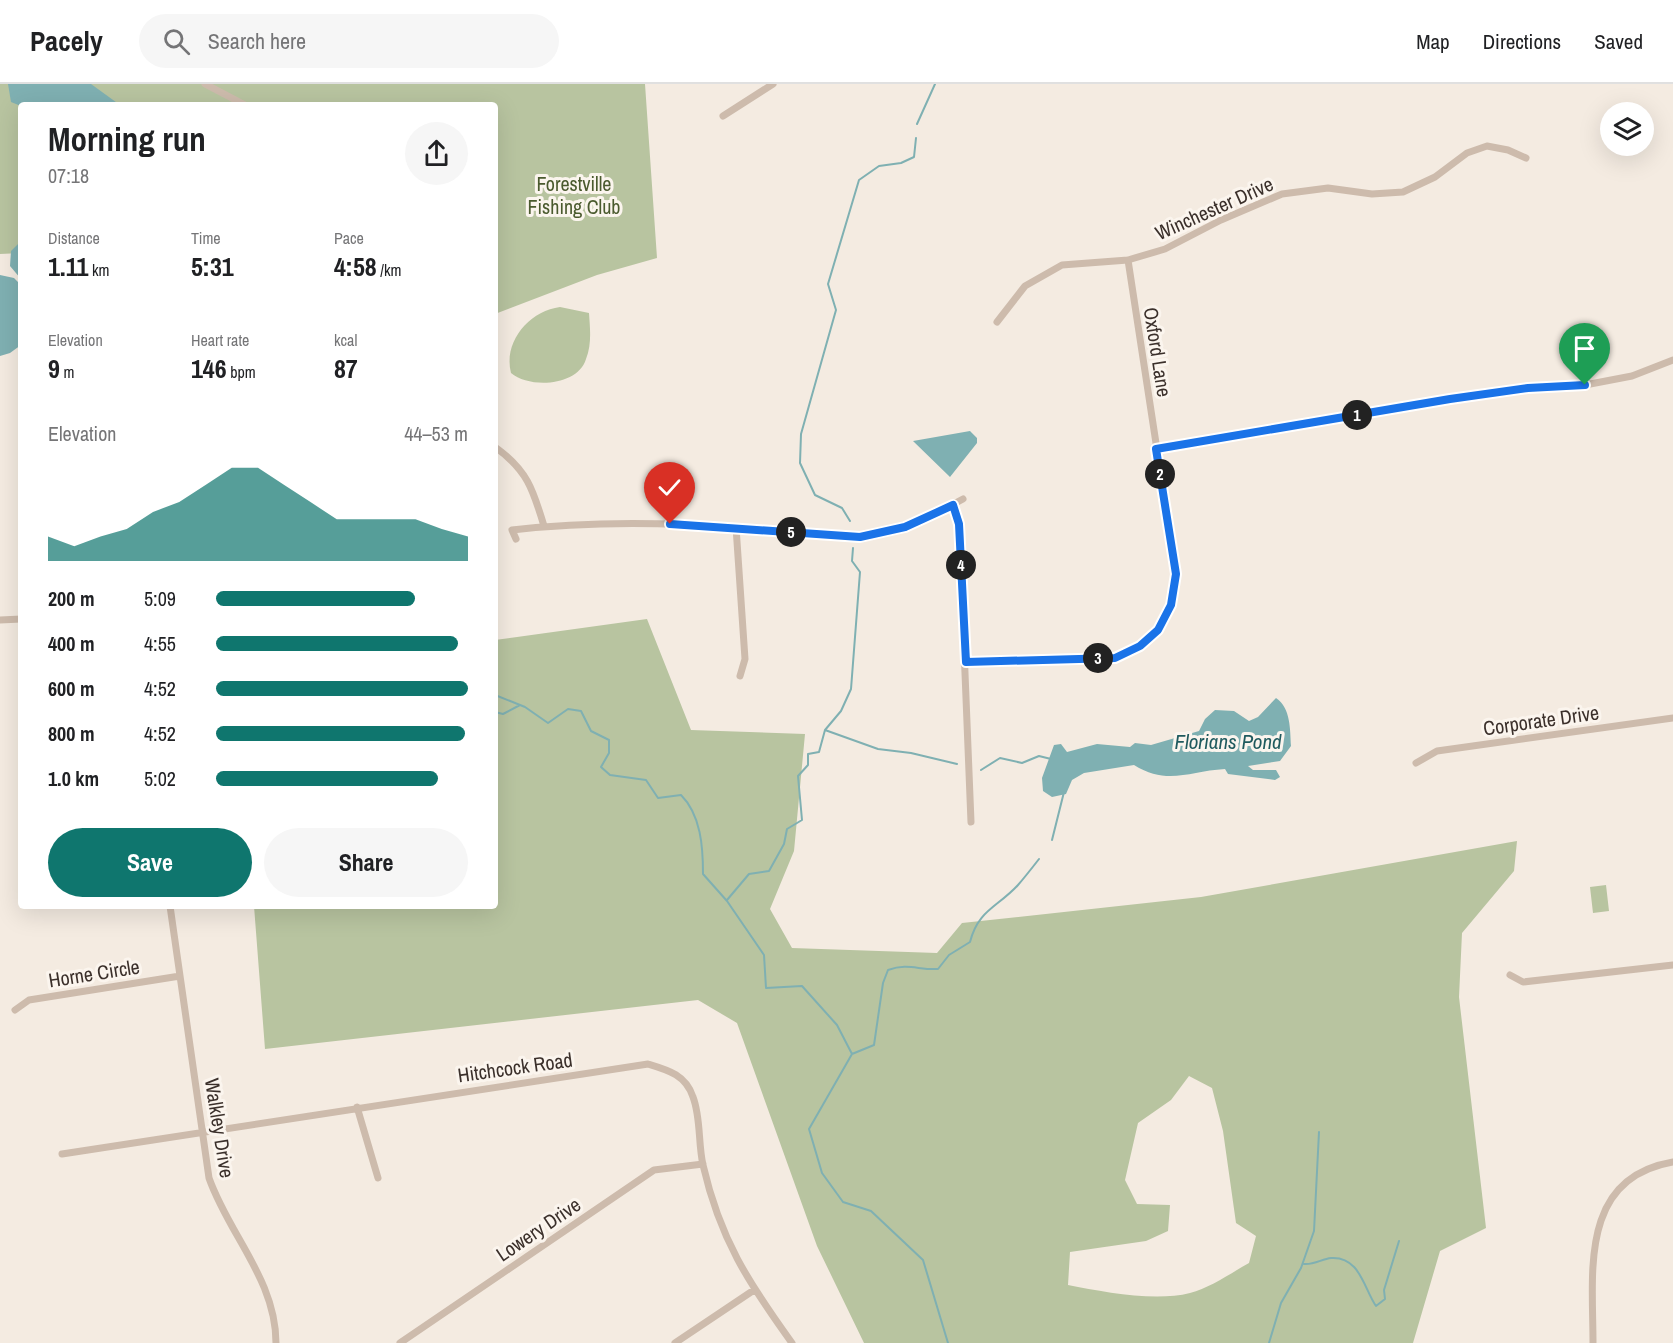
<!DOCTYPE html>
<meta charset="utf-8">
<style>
:root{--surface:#fff;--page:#f6f6f6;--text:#202124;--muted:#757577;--line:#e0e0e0;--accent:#0f766e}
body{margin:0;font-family:"Archivo Narrow",sans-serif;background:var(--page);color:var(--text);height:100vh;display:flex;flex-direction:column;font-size:22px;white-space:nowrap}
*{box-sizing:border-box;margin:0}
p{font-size:20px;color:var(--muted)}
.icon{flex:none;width:33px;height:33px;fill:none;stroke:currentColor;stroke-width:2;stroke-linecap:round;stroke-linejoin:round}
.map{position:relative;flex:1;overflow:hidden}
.side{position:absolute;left:18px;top:18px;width:480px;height:807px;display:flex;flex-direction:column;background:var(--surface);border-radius:6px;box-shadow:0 6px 24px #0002}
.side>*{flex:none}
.tools{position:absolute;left:1600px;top:18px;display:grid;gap:12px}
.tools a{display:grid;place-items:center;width:54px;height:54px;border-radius:50%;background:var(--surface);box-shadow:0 6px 24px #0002;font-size:30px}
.pin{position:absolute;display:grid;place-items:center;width:51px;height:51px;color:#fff;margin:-62px -26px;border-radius:50% 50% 50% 0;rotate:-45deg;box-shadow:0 0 6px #0007}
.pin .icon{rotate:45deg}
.km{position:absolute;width:30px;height:30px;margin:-15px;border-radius:50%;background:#222;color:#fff;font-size:16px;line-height:30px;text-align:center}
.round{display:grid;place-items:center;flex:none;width:63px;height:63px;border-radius:32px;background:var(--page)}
.headline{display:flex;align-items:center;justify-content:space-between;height:102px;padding:0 30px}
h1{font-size:33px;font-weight:800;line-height:45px}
.figures{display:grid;grid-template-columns:repeat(3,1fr);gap:9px;height:102px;padding:6px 30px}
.figures div{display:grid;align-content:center}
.figures b{font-size:26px;font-weight:800}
.figures small{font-size:16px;font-weight:400}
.figures p{font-size:16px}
.chart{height:168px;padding:12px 30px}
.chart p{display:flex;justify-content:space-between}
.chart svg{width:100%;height:108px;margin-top:6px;fill:var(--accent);opacity:.7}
.primary-button{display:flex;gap:12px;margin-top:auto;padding:12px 30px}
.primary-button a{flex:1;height:69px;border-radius:36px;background:var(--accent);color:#fff;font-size:24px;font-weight:800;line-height:69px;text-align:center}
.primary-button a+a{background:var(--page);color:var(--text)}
ul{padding:0 30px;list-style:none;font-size:20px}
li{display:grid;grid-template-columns:96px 72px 1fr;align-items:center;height:45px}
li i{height:15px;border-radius:8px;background:var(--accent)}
header{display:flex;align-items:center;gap:36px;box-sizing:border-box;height:84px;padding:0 30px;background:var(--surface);border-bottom:2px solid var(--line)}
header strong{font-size:28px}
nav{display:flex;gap:33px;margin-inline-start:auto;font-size:21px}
.search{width:420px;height:54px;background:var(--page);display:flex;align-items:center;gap:15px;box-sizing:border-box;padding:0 21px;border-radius:33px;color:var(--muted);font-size:22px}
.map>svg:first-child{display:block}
</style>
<header>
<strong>Pacely</strong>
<div class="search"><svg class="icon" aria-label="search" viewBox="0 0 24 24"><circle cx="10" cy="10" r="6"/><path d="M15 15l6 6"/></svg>Search here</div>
<nav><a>Map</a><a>Directions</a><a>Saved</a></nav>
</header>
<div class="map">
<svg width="1673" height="1259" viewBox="0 0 1673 1259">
<rect width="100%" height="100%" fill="#f4ebe1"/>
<path fill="#b8c4a0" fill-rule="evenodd" d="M0 0H645L657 174 597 191 495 230V21H21V169L0 170Z
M560 223 589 229C590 244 592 260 586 275 578 302 530 305 511 289 503 258 529 227 560 223Z
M647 535 691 646 805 650 794 767 770 825 792 864 937 869 962 839 1201 813 1517 757 1514 787 1462 849 1459 913 1486 1144 1440 1167 1413 1259H864L817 1162 737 939 698 916 265 965 254 822H495V556ZM1189 992 1212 1004 1223 1047 1236 1139 1256 1152 1249 1179C1231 1189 1210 1204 1190 1209 1155 1218 1104 1208 1068 1201L1070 1168 1146 1157 1168 1147 1170 1121 1137 1120 1125 1096 1138 1039 1171 1016Z
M1606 801 1609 827 1593 829 1590 803Z"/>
<path fill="#7fb0b2" d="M8 0H91L120 21 21 22 11 18Z
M21 157V195L10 182 11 167Z
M0 191 14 194 21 201V261L10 269 0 272Z
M970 347 977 354V359L950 393 913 357Z
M1276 614C1291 624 1290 646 1291 662L1280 677 1248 682 1253 686H1276L1280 693 1275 696 1228 690 1225 685C1189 687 1168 702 1134 681L1084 689 1072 696 1066 710 1052 713 1043 707 1042 694 1054 661 1061 660 1067 668 1097 660 1130 663 1135 659 1151 661 1199 647 1205 635 1215 626 1234 627 1249 637 1258 633Z"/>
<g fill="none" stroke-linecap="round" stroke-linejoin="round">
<path stroke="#7fb0b2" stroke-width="2" d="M917 40 935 0
M850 437 842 424 815 411 800 379 801 350 836 226 828 200 859 96 879 82 901 79 914 73 916 54
M495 611 525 623 548 639 568 625 581 627 591 647 609 656V669L601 683 610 691 646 696 658 714 681 711C701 731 703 763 703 790L727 817 764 871 766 904 802 902 837 941 852 970 809 1045 822 1089 843 1118 871 1127 923 1176 948 1259
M495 628 503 630 520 621
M825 646 878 665 911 669 957 680
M981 686 1000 674 1022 679 1039 672 1051 675
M1052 756 1064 708
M727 816 749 790 769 787 784 760 787 745 802 736 798 692 808 681V670L819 668 825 646 841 627 851 605 860 488 852 477 853 464
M852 970 874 961 883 899 888 886C908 879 918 886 938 885L949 871 970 858C978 826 998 823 1018 801 1025 793 1032 784 1039 775
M1304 1180C1314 1181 1322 1175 1331 1174 1360 1172 1364 1205 1376 1222L1385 1215 1384 1206 1399 1157
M1269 1259 1281 1219 1301 1184 1314 1147 1319 1048"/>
<path stroke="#cdbbac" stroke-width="7" d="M205 0 245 21
M723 32 773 0
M997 238 1025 202 1062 181 1128 176 1165 165 1221 136 1282 110 1328 104 1372 110 1403 108 1435 93 1467 69 1487 62 1508 66 1526 74
M495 363C527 386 533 405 544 442
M1156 365 1450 314 1528 304 1585 301 1632 292 1673 276
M953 421 959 440 971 738
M736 443 745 575 740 592
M516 455 512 446C587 437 660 438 735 443 776 445 820 456 862 452 898 449 932 432 963 415
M0 536 21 535
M966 578 1115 574 1140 563 1158 546 1171 521 1176 490 1128 176
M1416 679 1437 667 1673 634
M170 822 209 1094C229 1151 276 1196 276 1259
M1510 891 1523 898 1673 881
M15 926 29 916 180 892
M357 1023 378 1094
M62 1070 648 980C668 986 686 991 693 1013 701 1034 698 1059 703 1081 720 1155 748 1198 792 1259
M400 1259 654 1086 703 1080
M675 1259 754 1206
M1593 1259C1593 1188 1579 1094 1673 1078"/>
</g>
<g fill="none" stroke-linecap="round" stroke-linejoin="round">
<g stroke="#fff" stroke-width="12">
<path id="route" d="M670 440 860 453 905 443 953 421 959 440 966 578 1115 574 1140 562 1158 546 1171 521 1176 490 1156 365 1450 315 1528 304 1585 301"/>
</g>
<use href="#route" stroke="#1a73e8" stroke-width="8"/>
</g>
<g text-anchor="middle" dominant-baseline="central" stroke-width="6" stroke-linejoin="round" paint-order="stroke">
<g font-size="20" fill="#4a5a2e" stroke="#fbf5ee">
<text x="574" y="99">Forestville<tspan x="574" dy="23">Fishing Club</tspan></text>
</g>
<g font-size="20" fill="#3b302b" stroke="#fbf5ee">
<text transform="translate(1214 124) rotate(-24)">Winchester Drive</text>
<text transform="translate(1158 268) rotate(81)">Oxford Lane</text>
<text transform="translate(1541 636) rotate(-8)">Corporate Drive</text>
<text transform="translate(94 889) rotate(-9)">Horne Circle</text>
<text transform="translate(515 983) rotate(-8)">Hitchcock Road</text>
<text transform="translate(220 1044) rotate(81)">Walkley Drive</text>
<text transform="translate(538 1145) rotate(-34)">Lowery Drive</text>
</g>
<g font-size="21" font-style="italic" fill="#1f5a5e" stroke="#fbf5ee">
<text x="1228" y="657">Florians Pond</text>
</g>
</g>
</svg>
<div class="tools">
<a><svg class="icon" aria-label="layers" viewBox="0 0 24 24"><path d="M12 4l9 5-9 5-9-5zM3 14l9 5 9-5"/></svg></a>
</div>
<div class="pin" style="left:1585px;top:301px;background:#1e9e55"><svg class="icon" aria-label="arrive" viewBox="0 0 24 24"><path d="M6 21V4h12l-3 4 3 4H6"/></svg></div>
<div class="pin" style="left:670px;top:440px;background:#d93025"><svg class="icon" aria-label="check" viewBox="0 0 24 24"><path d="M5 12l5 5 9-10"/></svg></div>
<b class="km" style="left:1357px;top:331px">1</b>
<b class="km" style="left:1160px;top:390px">2</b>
<b class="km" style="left:1098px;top:574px">3</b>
<b class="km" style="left:961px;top:481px">4</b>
<b class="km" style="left:791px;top:448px">5</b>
<section class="side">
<div class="headline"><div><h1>Morning run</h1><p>07:18</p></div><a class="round"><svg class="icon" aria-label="share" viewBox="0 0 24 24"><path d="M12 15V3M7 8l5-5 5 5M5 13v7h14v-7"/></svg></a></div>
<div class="figures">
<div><p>Distance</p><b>1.11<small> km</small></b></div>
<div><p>Time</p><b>5:31</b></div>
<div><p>Pace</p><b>4:58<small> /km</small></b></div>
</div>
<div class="figures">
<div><p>Elevation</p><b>9<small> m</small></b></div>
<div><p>Heart rate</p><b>146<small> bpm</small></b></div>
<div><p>kcal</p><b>87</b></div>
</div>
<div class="chart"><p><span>Elevation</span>44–53 m</p>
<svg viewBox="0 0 160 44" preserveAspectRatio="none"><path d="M0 44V34L10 38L20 34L30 31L40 24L50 20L60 13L70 6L80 6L90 13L100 20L110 27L120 27L130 27L140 27L150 31L160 34V44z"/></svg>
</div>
<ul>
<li><b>200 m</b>5:09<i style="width:79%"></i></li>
<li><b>400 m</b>4:55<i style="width:96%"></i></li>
<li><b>600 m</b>4:52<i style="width:100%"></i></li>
<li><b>800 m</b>4:52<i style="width:99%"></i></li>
<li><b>1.0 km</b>5:02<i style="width:88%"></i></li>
</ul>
<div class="primary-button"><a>Save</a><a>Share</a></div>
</section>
</div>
